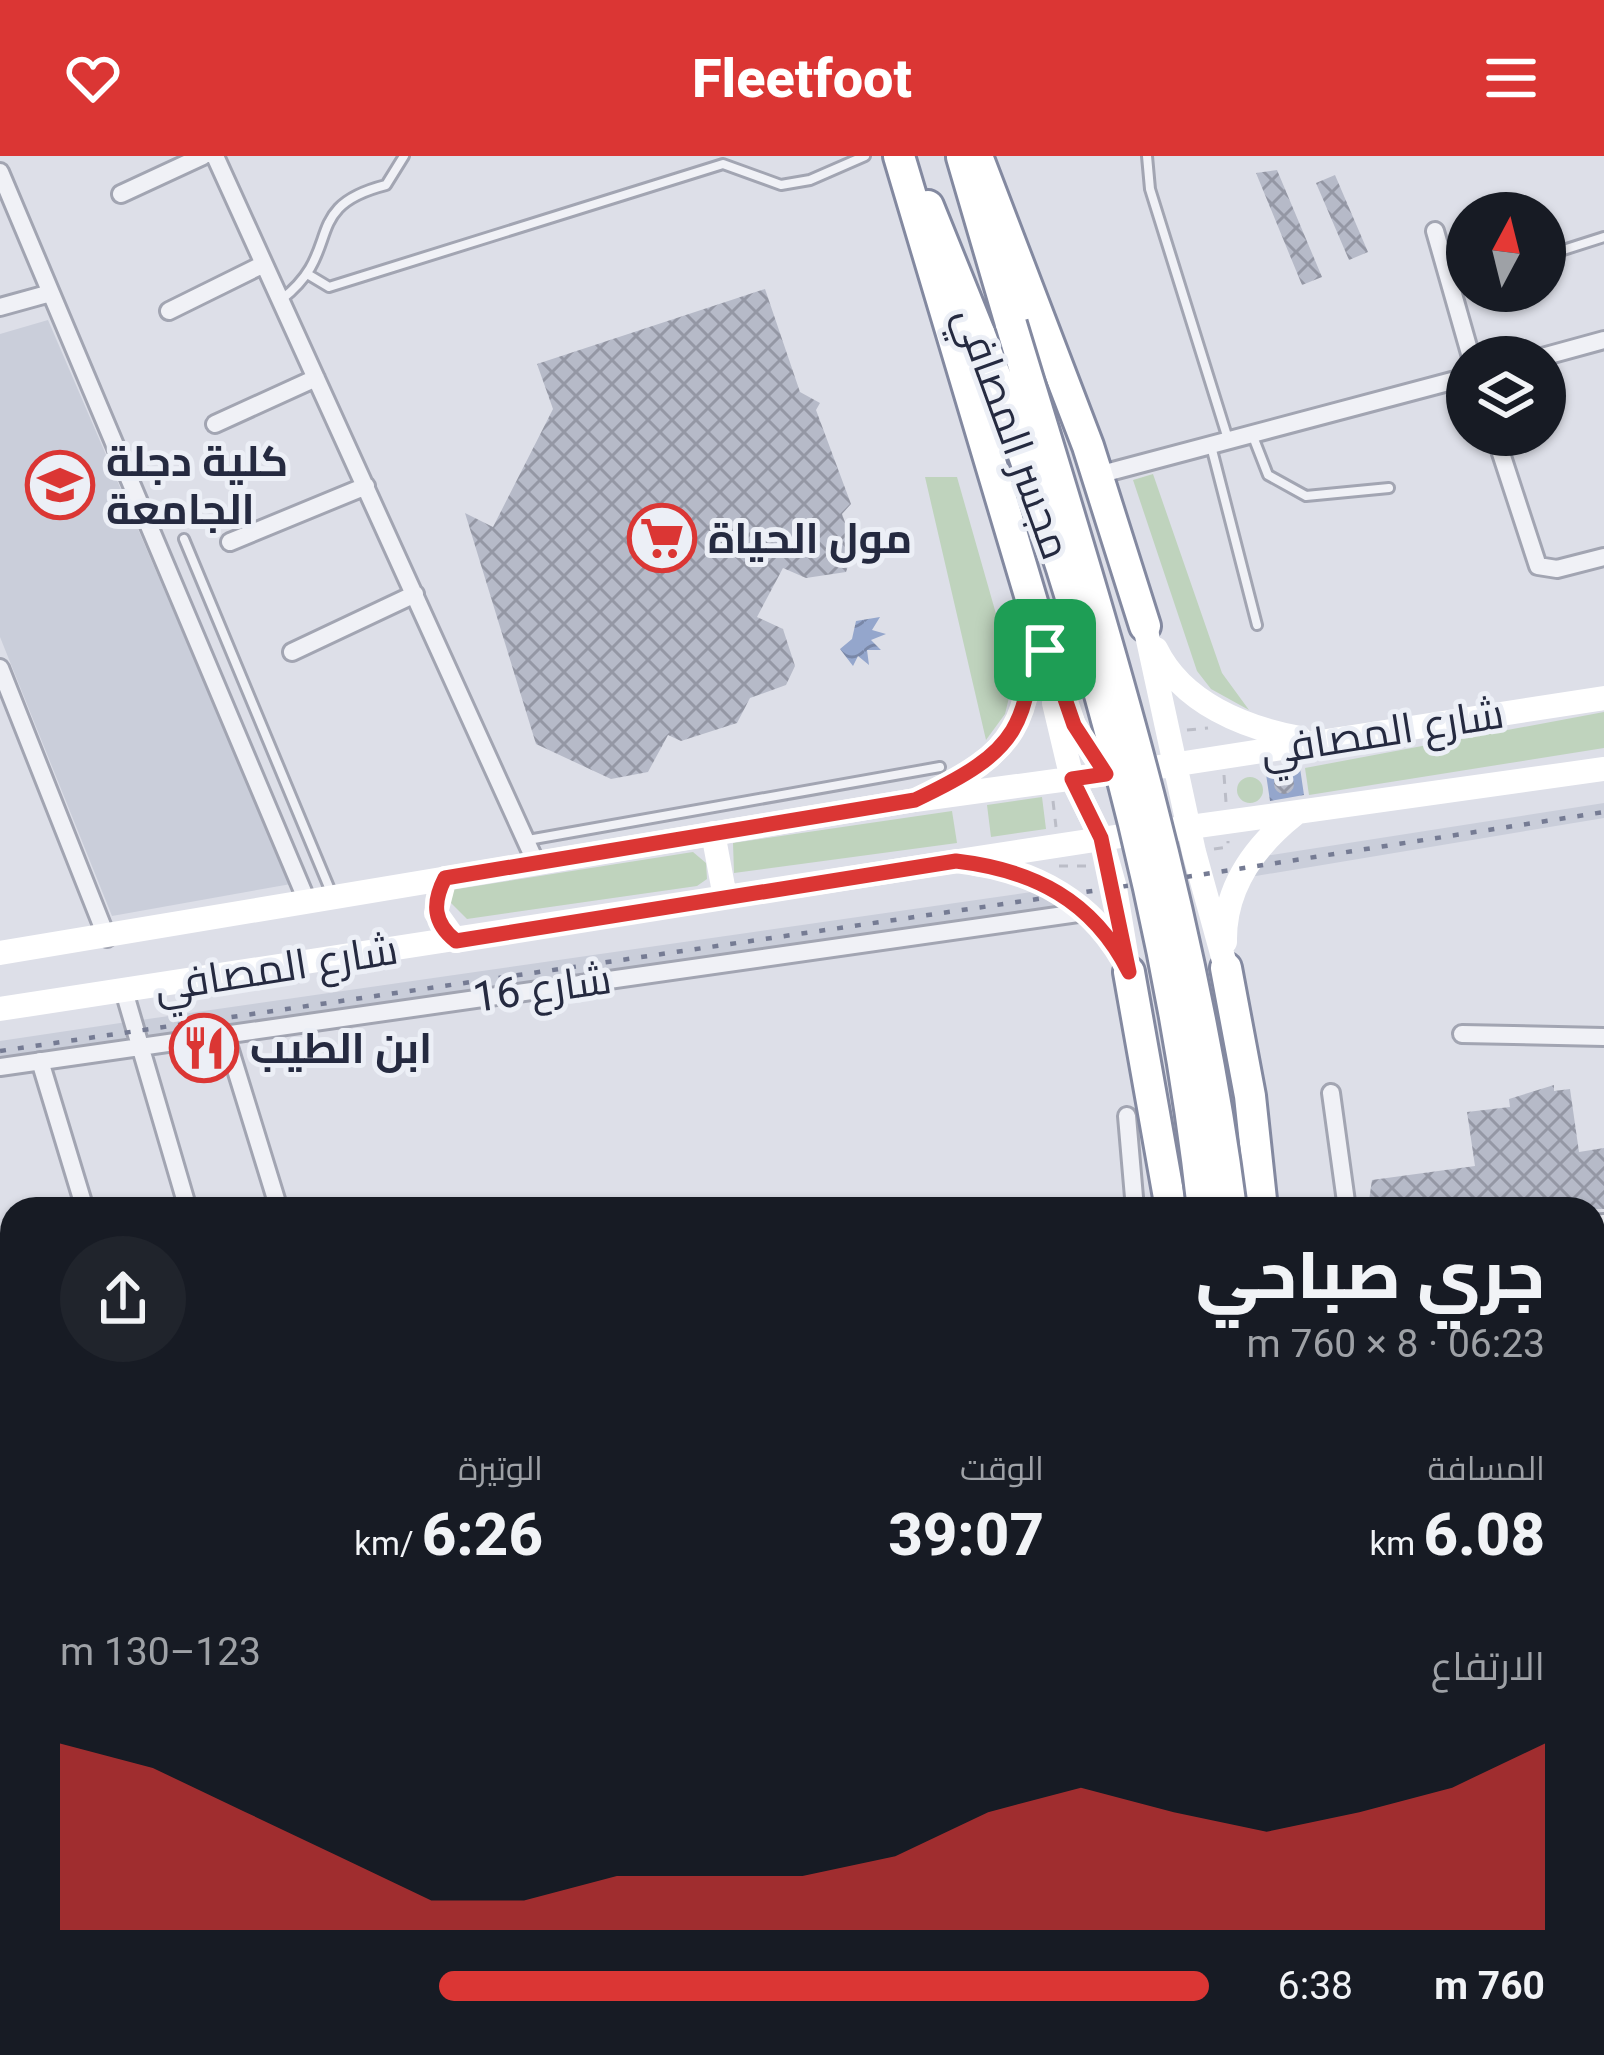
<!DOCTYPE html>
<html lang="ar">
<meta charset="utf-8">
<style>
:root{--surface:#171b24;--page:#20242c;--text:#f1f3f6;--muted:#9ea1a6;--accent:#db3634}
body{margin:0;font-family:Roboto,Cairo,sans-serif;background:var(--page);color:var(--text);direction:rtl;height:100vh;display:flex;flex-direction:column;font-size:45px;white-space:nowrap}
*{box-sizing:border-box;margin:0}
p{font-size:39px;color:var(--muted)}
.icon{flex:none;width:66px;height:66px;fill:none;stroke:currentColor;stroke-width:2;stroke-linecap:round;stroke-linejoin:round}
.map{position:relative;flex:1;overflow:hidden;direction:ltr}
.panel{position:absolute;left:0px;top:1041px;width:1605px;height:858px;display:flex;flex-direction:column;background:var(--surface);border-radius:36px 36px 0 0;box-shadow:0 3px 9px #0004;direction:rtl}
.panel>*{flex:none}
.needle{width:78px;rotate:7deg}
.fabs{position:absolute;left:1446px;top:36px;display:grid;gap:24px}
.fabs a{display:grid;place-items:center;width:120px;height:120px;border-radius:50%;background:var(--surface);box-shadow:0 3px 9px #0004;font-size:60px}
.pin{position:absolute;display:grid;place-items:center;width:102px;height:102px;color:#fff;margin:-51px;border-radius:24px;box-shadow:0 6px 18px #0006}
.round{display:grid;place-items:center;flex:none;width:126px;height:126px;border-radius:63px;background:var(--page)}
.overview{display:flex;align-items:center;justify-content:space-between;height:204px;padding:0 60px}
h1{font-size:66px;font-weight:800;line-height:90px}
.metrics{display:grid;grid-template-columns:repeat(3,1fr);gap:18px;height:204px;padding:12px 60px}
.metrics div{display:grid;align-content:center}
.metrics b{font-size:60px;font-weight:800}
.metrics small{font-size:33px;font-weight:400}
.metrics p{font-size:33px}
.chart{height:336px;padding:24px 60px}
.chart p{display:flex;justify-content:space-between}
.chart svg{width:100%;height:216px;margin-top:12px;fill:var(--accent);opacity:.7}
ul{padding:0 60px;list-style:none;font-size:39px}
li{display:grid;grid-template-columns:192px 144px 1fr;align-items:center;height:90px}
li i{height:30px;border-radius:15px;background:var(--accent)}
header{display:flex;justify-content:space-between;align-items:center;height:156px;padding:0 60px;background:var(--accent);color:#fff;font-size:54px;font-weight:800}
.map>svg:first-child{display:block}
</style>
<header><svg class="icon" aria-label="menu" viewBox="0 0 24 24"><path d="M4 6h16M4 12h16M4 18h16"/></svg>Fleetfoot<svg class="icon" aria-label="heart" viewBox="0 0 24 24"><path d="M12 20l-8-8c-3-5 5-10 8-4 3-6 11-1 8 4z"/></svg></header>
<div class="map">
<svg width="1604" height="1899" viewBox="0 0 1604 1899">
<defs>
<pattern id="water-waves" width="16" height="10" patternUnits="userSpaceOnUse" patternTransform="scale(3)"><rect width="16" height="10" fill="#94a6cc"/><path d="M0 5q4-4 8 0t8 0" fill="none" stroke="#7987a7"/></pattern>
<pattern id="building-cross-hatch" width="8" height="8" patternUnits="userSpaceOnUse" patternTransform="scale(3)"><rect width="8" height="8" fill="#b6bac8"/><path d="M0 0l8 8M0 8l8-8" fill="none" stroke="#9497a4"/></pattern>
</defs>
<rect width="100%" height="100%" fill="#dddfe8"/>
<path fill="#caceda" d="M48 164 270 680 291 728 112 760 0 481V178Z
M1604 647V662L1244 722 1258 701Z
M1045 734 1062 750 144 882 141 864Z
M127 866 131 884 0 903V885Z"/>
<path fill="#bfd3bd" d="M1153 318 1222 517 1249 554 1211 533 1197 515 1133 324Z
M925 321H957L1014 521 1005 558 986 584Z
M1604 556V592L1309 639 1305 612Z
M1237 634a13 13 0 1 1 26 0a13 13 0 1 1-26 0Z
M1042 641 1046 673 991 681 987 649Z
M952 655 957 687 734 717 733 687Z
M693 696 706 707 707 723 697 730 467 763 449 745 451 734Z"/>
<path fill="url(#water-waves)" d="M880 461 872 474 886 478 871 484 881 494H867L869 509 858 500 853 510 840 493 852 483 856 465Z
M1300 612 1304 639 1270 645 1266 618Z"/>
<path fill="url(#building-cross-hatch)" d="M1277 14 1322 121 1302 129 1256 17Z
M1335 19 1368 96 1349 104 1316 27Z
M765 133 800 236 820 247 816 254 851 348 842 358 854 392 846 416 806 422 783 412 757 461 783 473 795 510 786 529 750 542 737 567 681 585 668 579 648 616 611 623 536 588 465 357 493 371 553 253 537 208Z
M1274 628a10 10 0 1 1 20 0a10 10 0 1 1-20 0Z
M1554 929V935L1570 933 1579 996 1604 992V1053L1368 1051 1372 1024 1475 1010 1467 956 1510 951 1509 943Z"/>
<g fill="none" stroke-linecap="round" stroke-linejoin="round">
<g stroke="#a2a5b2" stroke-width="14">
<path id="lane" d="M1147 0 1150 33 1228 283
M1557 96 1604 81
M309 119 329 131 723 8 781 29 810 24 865 0
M282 143C345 94 299 51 386 29L404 0
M1252 278 1268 319 1306 340 1389 332
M1211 290 1257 469
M184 383 331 736
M528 684 940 611
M0 1390 12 1386
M0 1468 12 1464
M0 1547 12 1543
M0 1614 12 1611"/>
</g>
<g stroke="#a2a5b2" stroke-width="22">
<path id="street" d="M215 0 536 707
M0 16 307 745
M121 38 203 0
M1435 75 1471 201
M0 151 47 138
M169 155 264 108
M1542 201 1604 184
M215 268 316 222
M1495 279 1538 410 1557 413 1604 401
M1098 319 1467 221
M230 386 366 330
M292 496 415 438
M0 512 107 782
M124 835 188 1053
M225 878 279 1053
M1462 878 1604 881
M40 905 85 1053
M0 911 1085 756
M1331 937 1347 1053
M1127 960 1135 1053
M1593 1068 1604 1067
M1593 1255 1604 1253
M1593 1436 1604 1435
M1593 1627 1604 1625
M0 1694 12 1690
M0 1760 12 1792
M0 1859 12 1856
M1593 1884H1604
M339 1887 342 1899
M545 1887 548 1899
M1413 1887 1414 1899
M1452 1887 1453 1899
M1569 1887 1574 1899"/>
</g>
<g stroke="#8389a0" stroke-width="36">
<path id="highway" d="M899 0 1035 456
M977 0 1088 290 1145 470
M962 1 1011 168
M928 50 980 179
M1226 812 1250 940 1262 1053
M1129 816 1171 1053
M1204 1899 1205 1887
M1271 1899V1887"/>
</g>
<path stroke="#bbbdc7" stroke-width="3" stroke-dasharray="9 9" stroke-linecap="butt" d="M1187 574 1208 572
M1224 619 1226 646
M1053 645 1056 671
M1214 693 1228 691V685
M1059 710H1090"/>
<use href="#lane" stroke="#f0f1f6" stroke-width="8"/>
<use href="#street" stroke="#f0f1f6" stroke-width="16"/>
<path stroke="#fff" stroke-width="24" d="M1145 470 1194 696 1226 812
M1156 493C1182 547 1245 572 1300 582
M1054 547 1072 623 1101 682 1115 732 1129 816
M1159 611 1604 542
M938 633C1026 592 1030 546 1035 456
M1176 673 1604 613
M713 677 725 741
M976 708C1036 715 1094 748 1122 802
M445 722 436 757 456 785
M1225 786C1224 732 1254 691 1294 659
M0 797 915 644 1106 618 1074 569 1045 494
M0 853 1121 680"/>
<use href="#highway" stroke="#fff" stroke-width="30"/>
<path stroke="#757b93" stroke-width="4.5" stroke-dasharray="6 12" stroke-linecap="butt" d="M1186 721 1604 656
M0 895 1133 729"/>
<g stroke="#8389a0" stroke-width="36" stroke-linecap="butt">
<path id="highway-bridge" d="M1011 168C1100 461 1192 748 1231 1053
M980 179C1087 459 1170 755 1203 1053"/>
</g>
<use href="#highway-bridge" stroke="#fff" stroke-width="30"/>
</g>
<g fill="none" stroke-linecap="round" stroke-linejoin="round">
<g stroke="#fff" stroke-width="24">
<path id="route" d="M1035 456 1074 569 1106 618 1072 623 1101 682 1129 816C1093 744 1033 714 956 705L456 785C433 767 432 747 445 722L915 644C1021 594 1029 571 1035 456Z"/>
</g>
<use href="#route" stroke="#db3634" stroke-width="15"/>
</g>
<defs>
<g id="school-ring" transform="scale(3.45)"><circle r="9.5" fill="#eceff6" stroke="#db3634" stroke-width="1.5"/><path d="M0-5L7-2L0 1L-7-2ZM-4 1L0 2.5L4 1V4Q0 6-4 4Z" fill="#db3634"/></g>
<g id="supermarket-ring" transform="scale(3.45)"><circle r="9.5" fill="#eceff6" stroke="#db3634" stroke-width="1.5"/><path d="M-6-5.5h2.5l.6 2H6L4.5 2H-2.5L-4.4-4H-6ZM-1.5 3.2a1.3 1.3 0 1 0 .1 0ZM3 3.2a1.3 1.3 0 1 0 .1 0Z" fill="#db3634"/></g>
<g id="restaurant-ring" transform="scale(3.45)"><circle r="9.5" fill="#eceff6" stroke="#db3634" stroke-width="1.5"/><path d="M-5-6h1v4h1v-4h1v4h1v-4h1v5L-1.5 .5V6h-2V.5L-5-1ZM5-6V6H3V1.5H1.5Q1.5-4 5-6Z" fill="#db3634"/></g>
</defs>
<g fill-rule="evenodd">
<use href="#school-ring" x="60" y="329"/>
<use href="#supermarket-ring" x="662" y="382"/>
<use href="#restaurant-ring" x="204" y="892"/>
</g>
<g text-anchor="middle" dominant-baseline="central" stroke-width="10" stroke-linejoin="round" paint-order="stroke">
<g font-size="42" fill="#252a40" stroke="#eceff6">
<text transform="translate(1013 277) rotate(70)">مجسر المصافي</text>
<text transform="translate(1382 576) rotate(-9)">شارع المصافي</text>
<text transform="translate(276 812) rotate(-9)">شارع المصافي</text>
<text transform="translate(542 832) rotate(-8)">شارع 16</text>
</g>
<g font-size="42" font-weight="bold" fill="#252a40" stroke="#eceff6" text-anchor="start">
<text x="106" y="305">كلية دجلة<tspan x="106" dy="48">الجامعة</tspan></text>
<text x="708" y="382">مول الحياة</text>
<text x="250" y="892">ابن الطيب</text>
</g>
</g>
</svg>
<div class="fabs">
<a><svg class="needle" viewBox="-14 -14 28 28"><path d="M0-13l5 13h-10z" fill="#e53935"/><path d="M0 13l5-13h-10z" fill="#9ea1a6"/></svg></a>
<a><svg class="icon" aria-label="layers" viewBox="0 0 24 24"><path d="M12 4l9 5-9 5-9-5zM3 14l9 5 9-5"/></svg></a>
</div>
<div class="pin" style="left:1045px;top:494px;background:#1e9e55"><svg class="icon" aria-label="arrive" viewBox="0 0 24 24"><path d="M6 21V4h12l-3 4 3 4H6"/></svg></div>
<section class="panel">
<div class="overview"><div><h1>جري صباحي</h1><p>06:23 · 8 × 760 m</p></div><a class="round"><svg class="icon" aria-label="share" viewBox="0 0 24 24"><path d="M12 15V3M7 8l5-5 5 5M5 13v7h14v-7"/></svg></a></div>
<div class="metrics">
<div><p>المسافة</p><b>6.08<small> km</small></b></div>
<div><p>الوقت</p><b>39:07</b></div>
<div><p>الوتيرة</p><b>6:26<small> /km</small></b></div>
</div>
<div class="chart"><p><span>الارتفاع</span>123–130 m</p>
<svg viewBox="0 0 160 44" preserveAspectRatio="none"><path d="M0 44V6L10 11L20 20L30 29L40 38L50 38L60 33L70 33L80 33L90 29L100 20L110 15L120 20L130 24L140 20L150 15L160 6V44z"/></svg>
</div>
<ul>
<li><b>760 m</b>6:38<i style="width:67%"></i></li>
</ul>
</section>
</div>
